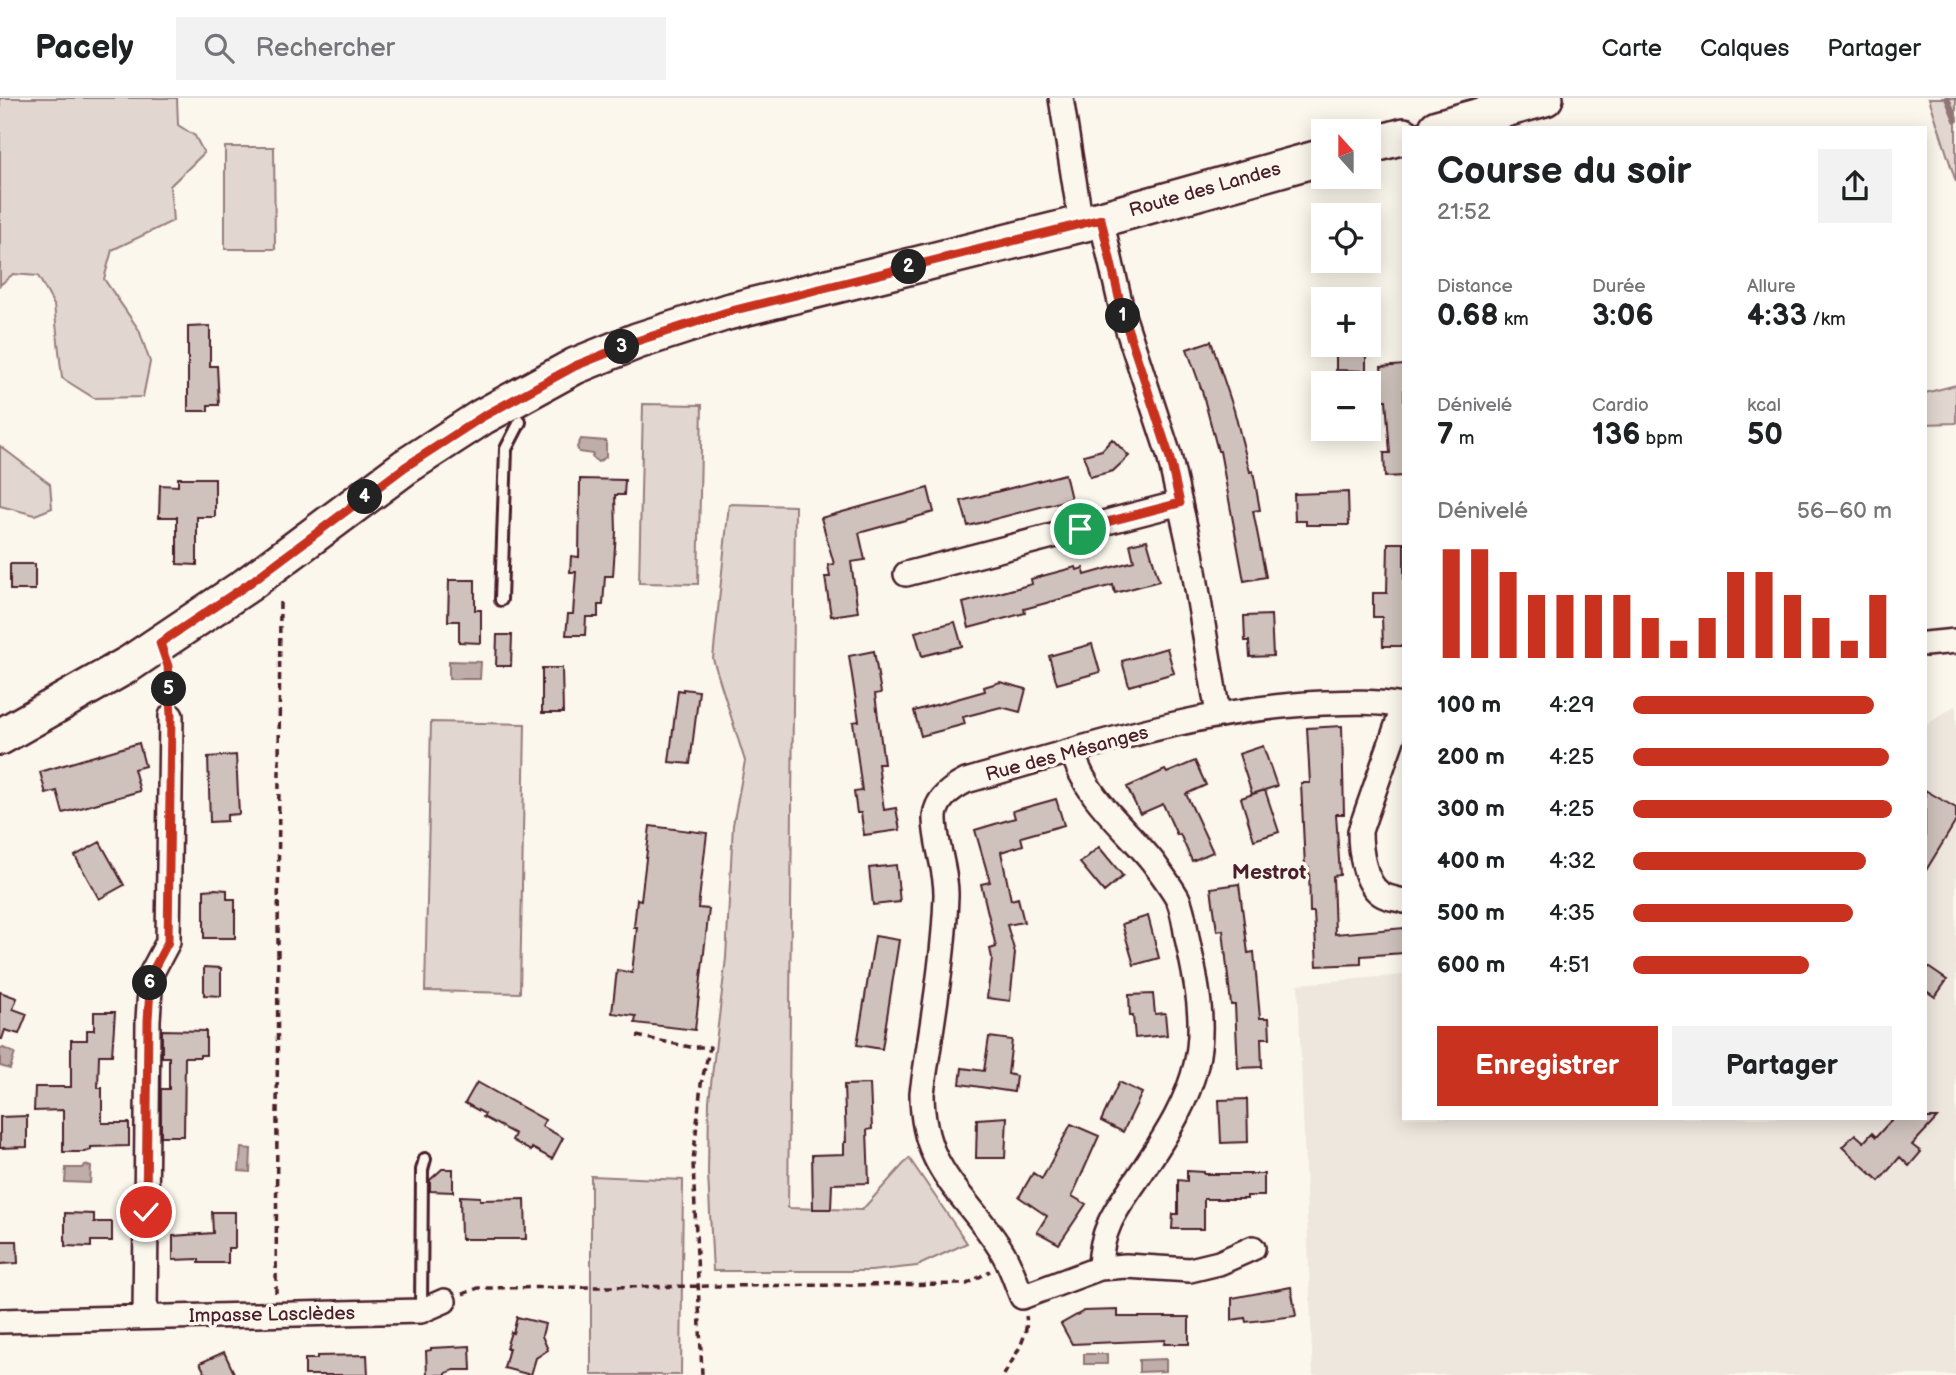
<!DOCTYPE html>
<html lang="fr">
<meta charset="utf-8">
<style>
:root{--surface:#fff;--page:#f2f2f2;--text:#202124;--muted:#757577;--line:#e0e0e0;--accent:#c8321e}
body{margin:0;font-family:"Balsamiq Sans",sans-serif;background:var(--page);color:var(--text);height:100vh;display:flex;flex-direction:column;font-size:26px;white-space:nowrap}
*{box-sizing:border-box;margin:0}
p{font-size:23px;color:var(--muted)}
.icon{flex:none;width:38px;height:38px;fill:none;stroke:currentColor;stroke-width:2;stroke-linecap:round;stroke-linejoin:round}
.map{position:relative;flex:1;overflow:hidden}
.panel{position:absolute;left:1402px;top:28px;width:525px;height:994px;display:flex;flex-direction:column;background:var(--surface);border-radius:0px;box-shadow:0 4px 18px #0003}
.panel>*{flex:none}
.needle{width:46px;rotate:339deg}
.fabs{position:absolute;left:1311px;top:21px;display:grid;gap:14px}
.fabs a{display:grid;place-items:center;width:70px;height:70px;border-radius:0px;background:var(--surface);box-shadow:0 4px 18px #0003;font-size:35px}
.pin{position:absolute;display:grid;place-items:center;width:60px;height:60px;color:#fff;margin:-30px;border:4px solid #fff;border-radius:50%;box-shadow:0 2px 7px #0007}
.km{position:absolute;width:35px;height:35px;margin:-18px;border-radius:50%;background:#222;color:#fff;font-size:19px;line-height:35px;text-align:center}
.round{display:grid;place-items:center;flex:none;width:74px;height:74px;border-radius:0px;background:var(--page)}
.overview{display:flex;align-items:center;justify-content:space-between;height:119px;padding:0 35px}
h1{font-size:38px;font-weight:600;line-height:52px}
.stats{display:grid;grid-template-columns:repeat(3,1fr);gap:10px;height:119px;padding:7px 35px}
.stats div{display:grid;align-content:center}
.stats b{font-size:30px;font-weight:600}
.stats small{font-size:19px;font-weight:400}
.stats p{font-size:19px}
.chart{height:196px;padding:14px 35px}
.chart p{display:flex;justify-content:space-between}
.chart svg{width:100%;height:126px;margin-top:7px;stroke:var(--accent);stroke-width:6}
.primary-button{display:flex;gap:14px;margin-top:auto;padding:14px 35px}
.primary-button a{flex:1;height:80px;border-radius:0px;background:var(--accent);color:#fff;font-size:28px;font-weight:600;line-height:80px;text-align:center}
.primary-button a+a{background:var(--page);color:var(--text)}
ul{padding:0 35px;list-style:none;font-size:23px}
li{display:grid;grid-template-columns:112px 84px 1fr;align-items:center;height:52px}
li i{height:18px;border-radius:9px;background:var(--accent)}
header{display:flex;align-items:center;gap:42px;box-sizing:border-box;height:98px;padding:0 35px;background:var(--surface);border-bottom:2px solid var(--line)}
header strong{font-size:33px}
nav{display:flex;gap:38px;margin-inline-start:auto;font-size:24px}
.search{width:490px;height:63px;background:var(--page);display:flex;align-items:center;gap:18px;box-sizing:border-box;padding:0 24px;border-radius:0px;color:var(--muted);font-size:26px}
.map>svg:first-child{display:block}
</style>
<header>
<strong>Pacely</strong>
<div class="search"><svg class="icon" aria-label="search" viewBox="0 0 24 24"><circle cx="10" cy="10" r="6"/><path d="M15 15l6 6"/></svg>Rechercher</div>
<nav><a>Carte</a><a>Calques</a><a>Partager</a></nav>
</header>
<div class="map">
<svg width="1956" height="1277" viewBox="0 0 1956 1277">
<rect width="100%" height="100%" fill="#fbf7ec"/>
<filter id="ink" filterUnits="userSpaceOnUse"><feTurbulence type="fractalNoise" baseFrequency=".0143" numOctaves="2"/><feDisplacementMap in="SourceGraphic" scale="14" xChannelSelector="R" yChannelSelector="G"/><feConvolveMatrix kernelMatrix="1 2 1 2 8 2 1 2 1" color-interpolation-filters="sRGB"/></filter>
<g filter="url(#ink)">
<path fill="#eee7de" d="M1956 607V1277H1313L1298 886 1403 877 1404 1020H1925V628Z"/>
<path fill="#e2d7d0" stroke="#967b7e" stroke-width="2" d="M0 0H177L178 27 195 38 204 55 170 88 173 123 112 152 104 181 139 232 150 264 143 299 94 300 62 280 54 207 38 178 13 176 0 187Z
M1929 0H1956V84Z
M225 49H274L275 151H225Z
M1956 287V325L1925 326V295Z
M643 306 702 307 698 486 639 485Z
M0 348 50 386 52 410 35 417 0 408Z
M729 406 795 408 788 1110 862 1112 909 1060 967 1145 917 1168 871 1173H713L708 1076 709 1003 726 860 733 727 745 663 713 561Z
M431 624 525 626 520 895 425 893Z
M591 1078 683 1082 681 1277H591Z"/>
<path fill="#bfadaa" stroke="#907477" stroke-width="2" d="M581 341 606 343V359L598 364 592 359 593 356 579 354 577 349Z
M449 563 481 564 480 581H449Z
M3 950 15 955 10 971 0 968V951Z
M241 1050 251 1051 250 1074 239 1073Z
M85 1067 91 1069 90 1085 65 1084 66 1070H83Z
M1084 1256H1107V1266H1084Z
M1166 1261V1273L1139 1274V1262Z"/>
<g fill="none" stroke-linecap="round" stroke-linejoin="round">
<path stroke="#907477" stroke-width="6" d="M1947 0 1956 22"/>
</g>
<path fill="#cfc2bc" stroke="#4a1f2b" stroke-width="2" d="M210 228V268H217L219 307H208V313H188V229Z
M1211 243 1234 312 1250 374 1253 373 1260 412 1253 413 1266 479 1244 483 1220 353H1218L1202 293 1187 251Z
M1336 247H1366V273L1336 272Z
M1404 267V378L1385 379 1384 355H1390L1386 302H1383L1381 269Z
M1112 341 1129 358 1113 373 1090 379 1084 357 1102 352Z
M1065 376 1071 401 968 428 961 403Z
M178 380H215V419H197V467L177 466V419H159L160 387 178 388Z
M580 381 625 382 624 397H615L616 434 613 478H605L603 507H598V519H586L585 537H566L568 516H573L576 474H570L571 458 579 459Z
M928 390 934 414 859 435 865 462 851 464 858 514 831 518 825 479H830L828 467 834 466 821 420Z
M1348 394 1349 427H1306V423H1295L1294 396Z
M1147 442 1159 483 1115 495 1113 487 1024 511 1025 515 969 530 963 505 1032 486 1031 481 1076 469 1077 472 1083 470 1085 477 1134 463 1130 446Z
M1388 445H1404V548H1383L1382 519H1373V495H1387Z
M10 466H35V492H10Z
M449 482H475V512H481V545L459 544V523H448Z
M1271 517 1273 558 1250 559 1249 543H1245L1244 518Z
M955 524 962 548 922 558 915 534Z
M497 537H512L511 568H496Z
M1092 546 1100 574 1057 586 1049 558Z
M1167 550 1174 575 1129 588 1122 563Z
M874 553 881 595 875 596 884 666H878L884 712 896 710 900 732 864 737 861 715H857L854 694 862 693 853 624 859 623 849 558Z
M542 570H562L563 615H542Z
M1000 584 1026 591 1020 614 1001 609 963 619 965 626 921 638 914 613 985 593 984 589Z
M683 591 699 593 690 666 669 664 678 592 683 593Z
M1342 628 1344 716H1336L1340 777 1333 778 1335 836 1404 830V855L1361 858V866L1317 868 1314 814H1310L1309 769H1305L1301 685H1310L1307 630Z
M139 645 145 668 134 671 140 693 63 715 57 693 46 696 40 674Z
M1263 648 1277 688 1252 696 1239 656Z
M236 657 239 716 227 717V723L210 724 208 659Z
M1195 663 1206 687 1186 696 1213 754 1192 763 1180 736 1177 737 1163 706 1140 716 1127 689 1165 672 1167 675Z
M1265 692 1279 734 1254 742 1241 700Z
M1925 692 1956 710V723L1925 774Z
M1056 701 1064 727 1021 739 1023 747 1001 754 1011 802 1018 800 1024 824 1007 827 1015 855 1010 903 987 900 992 860 990 851 996 849 981 786 990 784 975 732 1015 720 1013 713Z
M650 728 707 735 698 810 709 811 695 932 635 925 636 918 612 915 617 872 632 875 637 829H634L637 801 641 802Z
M100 744 124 787 99 801 75 758Z
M1099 749 1123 778 1104 794 1080 765Z
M896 767 900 804 873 807 869 770Z
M1239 786 1248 855 1254 854 1260 920H1269L1270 940H1261L1262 969 1238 970 1235 907H1231L1223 832 1217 833 1211 790Z
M215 791 227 792V801H235V840H204V792Z
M1148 818 1159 860 1134 867 1122 826Z
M875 838 899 842 882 951 857 947Z
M1925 867 1947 882 1935 899 1925 892Z
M204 869 221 870V898L204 897Z
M0 894 17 900 13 911 27 916 19 936 5 932 2 941H0Z
M1153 896 1155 916 1165 915 1167 937 1135 940 1133 918H1130L1129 897Z
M94 914H115L112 957H99L98 990H102V1025H129V1048L91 1049V1052L85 1054H63V1012L34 1013 35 989H71V942H87V932H94Z
M162 932 206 933V957H200V959H185L184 1038H161V991H169V959H162Z
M989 939 1012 942 1008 976 1016 978 1014 994 960 986 962 970 984 973Z
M477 984 545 1022 542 1028 563 1040 552 1061 532 1050 531 1053 512 1042 515 1036 483 1019 485 1016 465 1005Z
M1119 984 1142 995 1123 1034 1101 1023Z
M870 986 872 1031 867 1032 869 1085 832 1086 831 1111H813L812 1057 844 1056V1044H846L844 987Z
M1247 1001 1248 1044 1221 1045 1219 1002Z
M27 1018V1049L0 1050V1019Z
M1007 1019 1005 1060H976L977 1021Z
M1893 1020H1937L1912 1047 1921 1054 1909 1068 1900 1059 1879 1083 1842 1049 1855 1036 1864 1044 1872 1035 1876 1039Z
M1071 1026 1099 1038 1072 1098 1086 1106 1059 1146 1037 1134 1047 1118 1019 1099 1033 1075 1042 1081Z
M442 1071H453V1094L430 1093V1082Z
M1187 1073 1204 1074V1076H1264V1098H1247V1101H1204V1131H1172L1173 1116H1178V1082L1187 1083Z
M460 1098 480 1099V1102L525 1101 526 1141H461Z
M212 1114H235V1150H228V1165H199V1161L173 1162V1138L213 1135Z
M65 1115 94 1116V1124H112V1143H91V1149L65 1148Z
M0 1143H17L18 1165 0 1166Z
M1291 1189 1296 1218 1246 1224 1245 1220 1232 1222V1200Z
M1118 1212V1219H1189V1246H1164L1165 1242 1072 1246 1061 1226 1084 1213Z
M517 1219 545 1226 542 1238 548 1252 536 1260 531 1277 504 1270 509 1250H506L511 1234 513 1235Z
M470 1248 471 1272H454L446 1275V1277H427L426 1253 431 1252V1250Z
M224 1254 235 1277H206L200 1265Z
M367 1257 368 1277H305V1261H317V1258Z"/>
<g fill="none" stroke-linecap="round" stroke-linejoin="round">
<g stroke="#4a1f2b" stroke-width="16">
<path id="lane" d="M501 502 506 351 520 324
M421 1213 422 1072 425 1061"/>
</g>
<g stroke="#4a1f2b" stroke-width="28">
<path id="street" d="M1061 0 1081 126
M1101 121 1123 217 1169 357 1191 455 1218 616
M906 476 1180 405
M1925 546 1956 543
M1404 607 1360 733C1360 752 1364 785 1381 796 1387 800 1397 801 1404 803
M1073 654C1084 699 1125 729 1153 764 1161 775 1170 787 1177 799 1183 811 1185 827 1187 840 1196 881 1206 925 1196 967 1187 1004 1168 1034 1147 1066 1123 1104 1101 1123 1100 1170
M1253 1150 1219 1165 1190 1172 1126 1168 1100 1170 1022 1199C1015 1182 1010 1165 1000 1150 963 1092 922 1072 922 995 931 930 944 863 946 798 947 772 934 743 935 718 937 700 952 690 966 683 1083 650 1202 610 1324 605 1351 604 1376 603 1403 608
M145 1219 148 922 151 876 168 844 171 618
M0 1223 421 1213 444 1203"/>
</g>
<g stroke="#4a1f2b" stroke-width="40">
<path id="primary" d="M1437 30 1545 0
M1368 48 1404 38
M0 639 129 566 247 487 405 369 482 319 575 268 637 243 727 214 1101 121 1323 59"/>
</g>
<path stroke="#4a1f2b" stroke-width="3.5" stroke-dasharray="7 5" stroke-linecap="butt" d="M168 570 170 597
M637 938 690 949H710L701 986 693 1064 702 1277
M276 1195 280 504
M463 1196 478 1190 967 1186 990 1173
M1004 1277C1013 1260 1030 1238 1026 1218"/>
<use href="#lane" stroke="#fbf7ec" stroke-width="10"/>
<use href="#street" stroke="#fbf7ec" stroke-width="23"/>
<use href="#primary" stroke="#fbf7ec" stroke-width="35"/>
</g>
</g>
<g fill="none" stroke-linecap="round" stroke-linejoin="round" filter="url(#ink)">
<g stroke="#fff" stroke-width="14">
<path id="route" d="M146 1114 148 922 151 876 168 844 171 618 168 568 160 545 247 487 405 369 482 319 575 268 637 243 727 214 1101 121 1123 217 1169 357 1180 405 1080 431"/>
</g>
<use href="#route" stroke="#c8321e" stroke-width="9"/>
</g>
<g text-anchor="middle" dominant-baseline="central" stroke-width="7" stroke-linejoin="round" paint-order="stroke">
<g font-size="19" fill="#4a1f2b" stroke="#fbf7ec">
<text transform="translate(1205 92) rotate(-16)">Route des Landes</text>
<text transform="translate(1067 656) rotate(-15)">Rue des Mésanges</text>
<text transform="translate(272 1217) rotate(-1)">Impasse Lasclèdes</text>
</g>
<g font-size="21" font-weight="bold" fill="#4a1f2b" stroke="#fbf7ec">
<text x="1269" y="774">Mestrot</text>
</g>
</g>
</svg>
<div class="fabs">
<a><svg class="needle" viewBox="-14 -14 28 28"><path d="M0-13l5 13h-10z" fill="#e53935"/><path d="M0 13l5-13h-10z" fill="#757577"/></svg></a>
<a><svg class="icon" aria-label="locate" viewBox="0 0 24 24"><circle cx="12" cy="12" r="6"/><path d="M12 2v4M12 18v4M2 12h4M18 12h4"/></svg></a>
<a>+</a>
<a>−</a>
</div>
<div class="pin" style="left:1080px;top:431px;background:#1e9e55"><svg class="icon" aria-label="arrive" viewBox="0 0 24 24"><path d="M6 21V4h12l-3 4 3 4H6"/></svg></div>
<div class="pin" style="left:146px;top:1114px;background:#d93025"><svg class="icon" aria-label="check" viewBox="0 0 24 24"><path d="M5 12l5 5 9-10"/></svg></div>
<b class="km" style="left:1123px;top:218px">1</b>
<b class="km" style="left:909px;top:169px">2</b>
<b class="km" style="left:622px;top:249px">3</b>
<b class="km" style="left:365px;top:399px">4</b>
<b class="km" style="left:169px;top:591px">5</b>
<b class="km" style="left:150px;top:885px">6</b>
<section class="panel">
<div class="overview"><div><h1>Course du soir</h1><p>21:52</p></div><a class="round"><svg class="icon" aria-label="share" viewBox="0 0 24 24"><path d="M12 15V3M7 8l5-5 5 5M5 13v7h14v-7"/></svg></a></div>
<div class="stats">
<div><p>Distance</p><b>0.68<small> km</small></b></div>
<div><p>Durée</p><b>3:06</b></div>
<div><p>Allure</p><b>4:33<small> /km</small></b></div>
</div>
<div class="stats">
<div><p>Dénivelé</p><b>7<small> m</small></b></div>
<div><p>Cardio</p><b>136<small> bpm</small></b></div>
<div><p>kcal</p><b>50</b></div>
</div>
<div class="chart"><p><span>Dénivelé</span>56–60 m</p>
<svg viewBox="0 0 160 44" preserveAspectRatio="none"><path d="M5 44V6M15 44V6M25 44V14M35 44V22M45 44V22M55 44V22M65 44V22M75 44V30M85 44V38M95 44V30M105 44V14M115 44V14M125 44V22M135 44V30M145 44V38M155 44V22"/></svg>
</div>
<ul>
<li><b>100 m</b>4:29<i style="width:93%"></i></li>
<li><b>200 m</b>4:25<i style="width:99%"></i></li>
<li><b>300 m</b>4:25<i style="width:100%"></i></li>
<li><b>400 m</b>4:32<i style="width:90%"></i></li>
<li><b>500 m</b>4:35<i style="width:85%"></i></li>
<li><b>600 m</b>4:51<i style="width:68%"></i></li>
</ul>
<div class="primary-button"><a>Enregistrer</a><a>Partager</a></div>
</section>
</div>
